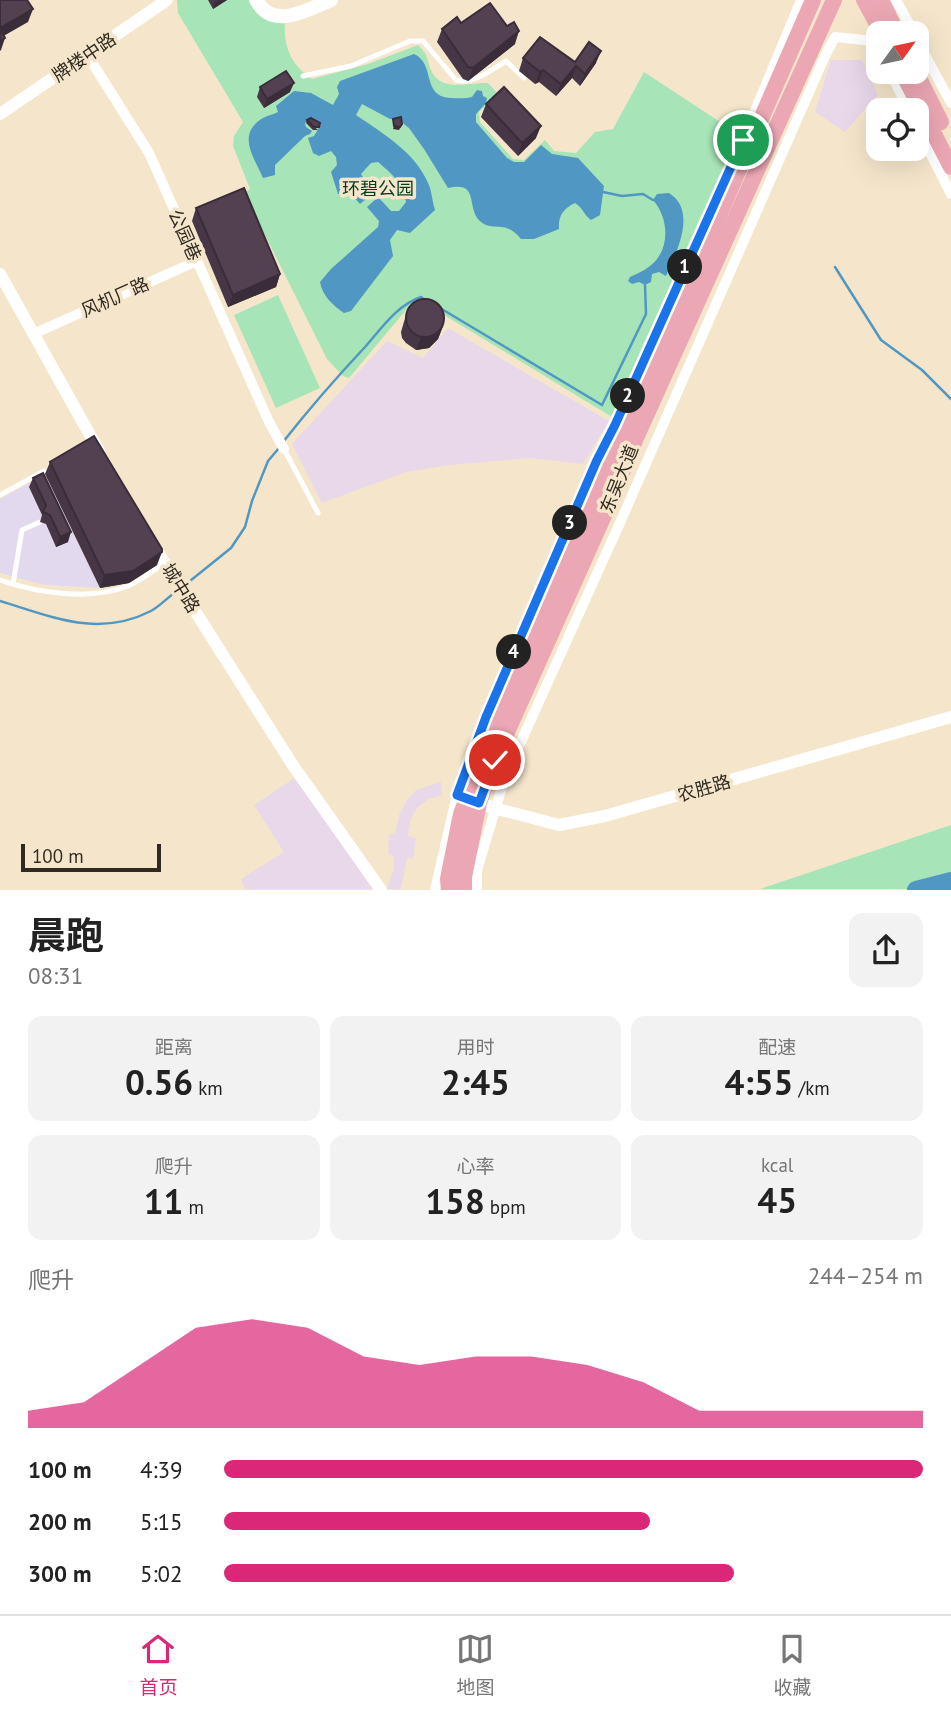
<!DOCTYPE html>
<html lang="zh">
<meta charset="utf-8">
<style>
:root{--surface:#fff;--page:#f2f2f2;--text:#222;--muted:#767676;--line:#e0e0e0;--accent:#db2777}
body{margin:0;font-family:"PT Sans","Noto Sans SC",sans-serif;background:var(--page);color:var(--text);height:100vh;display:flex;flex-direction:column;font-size:26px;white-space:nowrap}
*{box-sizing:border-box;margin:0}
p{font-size:23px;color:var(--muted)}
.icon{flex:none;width:38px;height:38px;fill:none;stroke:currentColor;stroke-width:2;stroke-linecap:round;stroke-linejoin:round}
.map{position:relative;height:890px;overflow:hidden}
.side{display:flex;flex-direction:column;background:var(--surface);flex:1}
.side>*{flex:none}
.needle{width:46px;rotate:57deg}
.buttons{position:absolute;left:866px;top:21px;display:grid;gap:14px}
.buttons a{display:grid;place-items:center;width:63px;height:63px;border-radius:14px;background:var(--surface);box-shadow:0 7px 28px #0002;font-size:35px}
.scale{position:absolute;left:21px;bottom:18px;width:140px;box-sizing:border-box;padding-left:7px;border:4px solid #302a20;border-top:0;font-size:19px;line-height:24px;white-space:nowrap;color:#302a20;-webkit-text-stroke:5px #f5e6cb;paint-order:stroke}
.pin{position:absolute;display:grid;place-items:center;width:60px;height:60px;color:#fff;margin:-30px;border:4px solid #fff;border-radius:50%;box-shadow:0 2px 7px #0007}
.km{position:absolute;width:35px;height:35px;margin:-18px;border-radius:50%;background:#222;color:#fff;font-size:19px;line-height:35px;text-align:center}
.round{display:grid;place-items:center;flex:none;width:74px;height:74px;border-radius:14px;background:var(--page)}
.head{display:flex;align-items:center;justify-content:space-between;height:119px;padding:0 28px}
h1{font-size:38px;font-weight:700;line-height:52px}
.figures{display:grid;grid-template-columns:repeat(3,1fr);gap:10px;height:119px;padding:7px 28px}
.figures div{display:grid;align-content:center;border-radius:14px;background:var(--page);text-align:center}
.figures b{font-size:35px;font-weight:700}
.figures small{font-size:19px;font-weight:400}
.figures p{font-size:19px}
.chart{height:196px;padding:14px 28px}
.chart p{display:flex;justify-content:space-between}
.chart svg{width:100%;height:126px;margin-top:7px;fill:var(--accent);opacity:.7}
ul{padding:0 28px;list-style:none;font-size:23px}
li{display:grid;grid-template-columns:112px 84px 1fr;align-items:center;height:52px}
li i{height:18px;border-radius:9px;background:var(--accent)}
.dock{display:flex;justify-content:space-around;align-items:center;height:98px;border-top:2px solid var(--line);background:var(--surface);font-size:19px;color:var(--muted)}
.dock a{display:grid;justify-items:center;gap:4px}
.dock .selected{color:var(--accent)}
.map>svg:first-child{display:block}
</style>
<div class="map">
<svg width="951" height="890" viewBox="0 0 951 890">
<rect width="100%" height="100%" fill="#f5e6cb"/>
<path fill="#e8d8ea" d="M831 60H862L878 95 845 132 815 112Z
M448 328 609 421 583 464 529 458 450 465 406 472 322 503 292 444 387 341 423 358Z
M296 777 375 889H245L241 879 284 852 254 805Z
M441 782 442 795 429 799 418 807 411 818 408 836 416 838 413 859 407 857 401 889H389L387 888 394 869V857L388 854 389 834H395L399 815 407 800 416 790Z"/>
<path fill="#e3d9ee" d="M45 474 100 588 44 585 0 573V499Z"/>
<path fill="#a7e4b7" d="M177 0H251L267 20 285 23C283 47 292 66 312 79L368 64 418 45C429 56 426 57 431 70 441 93 468 82 488 83L498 94 479 112 480 122 513 159 524 160 545 140 554 151 576 153 595 132 613 129 644 72 740 135 612 417 421 301 411 304 349 378 343 376 327 359 244 193 250 189 233 146 234 136 243 122 178 13Z
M278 295 320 388 276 408 234 315Z
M951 825V889H760Z"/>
<path fill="#5097c3" d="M414 54C436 64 421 96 450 98 458 98 465 99 472 97L477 90 482 91 483 96 487 98 486 103 476 114V122L507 158 514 162H524L541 145 552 154 578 158 604 186 600 215 591 220C584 215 583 208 575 203 563 209 558 216 559 229L534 239H521C505 219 493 232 481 222 465 209 481 180 448 188L424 149 409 128 399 120 390 119 362 104 356 115C382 133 415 152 428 183 432 191 432 201 435 210L410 233 397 230 390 240 393 256 351 311 344 313C334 306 322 296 320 282L331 269 378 227 379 221 367 207 376 199H380L391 211H399L406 202C404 184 391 173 378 162L371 163 361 174 372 194 360 204 351 194H338L331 172 337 165 336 157 331 151 319 156 313 153 308 138 314 136 320 126 310 120 305 123 306 127 312 131 310 134 305 136 275 165V175L263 178C254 157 236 134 263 118 268 115 273 115 278 112L276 106 294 91 311 93 333 105 339 94 337 87 340 81Z
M669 193C698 211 676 253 666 276L659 272 652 274 651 282 645 285 639 282 632 284 628 281 630 277C636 274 644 271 650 266 671 250 669 218 653 200L657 194Z"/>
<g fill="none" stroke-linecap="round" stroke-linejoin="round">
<path stroke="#5097c3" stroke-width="2.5" d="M603 192 622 196 643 194 653 200
M835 267 881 340 922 370 951 399
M440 308 602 405 646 314 645 285
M283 442C309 409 336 378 365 347 381 329 397 305 421 297L425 300
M185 585 231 548 245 527 252 501 268 461 279 448
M0 601C53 617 98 638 151 611 160 606 168 597 177 591"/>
<path stroke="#5097c3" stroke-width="18" d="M916 890 951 881"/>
<path stroke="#fff" stroke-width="5" d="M303 76 351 66 410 41H423L456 80C473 85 491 70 506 61L524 78
M284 449 318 513
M0 495 44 471
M0 580C39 593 89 601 128 586 141 581 153 570 165 563
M13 584 22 530 40 522"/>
<path stroke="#fff" stroke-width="10" d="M896 0 914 33
M917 40 951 103
M88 56 149 153 269 422 284 449
M890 72 909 110
M917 127 951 194
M33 334 197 261
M435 890 457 795 486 717 597 460 615 425 743 140 801 0
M477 890V870L505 777 619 525 825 56 835 37 874 41 878 49"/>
<path stroke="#fff" stroke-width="12" d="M0 114 167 0
M0 274 99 451
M152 543 292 764 381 890
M457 795 494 808 559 825 605 816 951 717"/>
<path stroke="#fff" stroke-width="14" d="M256 0C273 31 307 10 331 0"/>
<path stroke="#eba7b3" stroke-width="16" d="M864 0 882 33
M881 0 897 33
M902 72 951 167
M916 72 941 122
M449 890 448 879 461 814 483 756 813 0
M464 890V877L479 803 495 759 615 491 636 438 834 0"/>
</g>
<path fill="#473746" d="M208 0H227L213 9Z
M461 23 515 44 468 81 463 79 437 42 442 29Z
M523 58 575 62 596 63 580 86 572 78 556 96 539 82 535 84 519 71Z
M260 87 290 92 264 108 257 97Z
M486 104 536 138 518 156 481 117Z
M307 120 318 130H313L306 123Z
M196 208 280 274 276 287 228 307 192 221Z
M408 308 443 326 438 339 429 348 416 350 406 343 402 338 401 332Z
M50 462 157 565 129 583 100 588 45 474Z
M33 478 68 542 56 547 46 524 40 522 42 515 29 487Z"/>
<path fill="#3a2d39" d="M219 0H227L213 9 215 2Z
M33 9 28 22 0 38V28Z
M519 31 515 44 468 81 473 68Z
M5 38 1 50 0 51V41Z
M601 51 596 63 580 86 585 74Z
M576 66 572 78 556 96 561 84Z
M543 70 539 82 535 84 540 72Z
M294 83 290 92 264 108 267 99Z
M402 124 399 130 393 129 394 126Z
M541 126 536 138 518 156 522 143Z
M280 274 276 287 228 307 233 295Z
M443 326 438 339 429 348 416 350 421 337Z
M71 532 68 542 56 547 60 537Z
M162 552 157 565 129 583 100 588 104 575Z"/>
<path fill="#534051" stroke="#3a2d39" stroke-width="2" d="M0 0H27L33 9 0 28Z
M490 3 507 26 514 22 519 31 473 68 468 67 442 29 457 17 461 23Z
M0 29 5 38 0 41Z
M540 37 575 62 589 42 601 51 585 74 576 66 561 84 543 70 540 72 523 58Z
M286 71 294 83 267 99 260 87Z
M504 87 541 126 522 143 486 104Z
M401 117 402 124 400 127 394 126 393 119Z
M311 118 320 123 319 127H314L307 120Z
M244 188 280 274 233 295 196 208Z
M406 318a19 19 0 1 1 38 0a19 19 0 1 1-38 0Z
M94 436 162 549V552L133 571 104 575 50 462Z
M43 473 71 532 60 537 50 515 43 512 46 505 33 478Z"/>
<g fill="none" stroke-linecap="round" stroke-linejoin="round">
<g stroke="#fff" stroke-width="14">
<path id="route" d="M495 760 479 803 457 795 486 717 597 460 615 425 743 140"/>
</g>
<use href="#route" stroke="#1a73e8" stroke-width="9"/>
</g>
<g text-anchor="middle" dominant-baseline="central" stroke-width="7" stroke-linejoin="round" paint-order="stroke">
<g font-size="18" fill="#302a20" stroke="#f5e6cb">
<text transform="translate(84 57) rotate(-34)">牌楼中路</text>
<text transform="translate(185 235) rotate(66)">公园巷</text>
<text transform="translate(115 297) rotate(-24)">风机厂路</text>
<text transform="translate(619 479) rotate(-68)">东吴大道</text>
<text transform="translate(181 588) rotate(58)">城中路</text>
<text transform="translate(704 788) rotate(-16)">农胜路</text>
</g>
<g font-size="18" fill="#063c1d" stroke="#f5e6cb">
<text x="378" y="188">环碧公园</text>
</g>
</g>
</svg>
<div class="buttons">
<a><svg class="needle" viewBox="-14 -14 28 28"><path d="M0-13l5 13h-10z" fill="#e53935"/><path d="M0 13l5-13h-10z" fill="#767676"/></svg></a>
<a><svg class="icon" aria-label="locate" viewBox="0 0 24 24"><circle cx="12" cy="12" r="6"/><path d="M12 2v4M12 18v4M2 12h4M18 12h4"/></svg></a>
</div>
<div class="scale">100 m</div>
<div class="pin" style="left:743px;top:140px;background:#1e9e55"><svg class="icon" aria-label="arrive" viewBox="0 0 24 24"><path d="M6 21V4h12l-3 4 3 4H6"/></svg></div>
<div class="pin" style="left:495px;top:760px;background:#d93025"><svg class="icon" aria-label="check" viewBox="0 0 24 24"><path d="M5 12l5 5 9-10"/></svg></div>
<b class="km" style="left:685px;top:267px">1</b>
<b class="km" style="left:628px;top:396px">2</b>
<b class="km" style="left:570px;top:523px">3</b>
<b class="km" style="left:514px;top:652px">4</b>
</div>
<section class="side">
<div class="head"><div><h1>晨跑</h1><p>08:31</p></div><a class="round"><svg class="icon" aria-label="share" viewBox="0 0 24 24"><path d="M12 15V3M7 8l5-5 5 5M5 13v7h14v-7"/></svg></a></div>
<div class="figures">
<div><p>距离</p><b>0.56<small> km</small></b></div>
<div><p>用时</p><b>2:45</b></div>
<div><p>配速</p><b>4:55<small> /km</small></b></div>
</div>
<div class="figures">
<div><p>爬升</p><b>11<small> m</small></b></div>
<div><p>心率</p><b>158<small> bpm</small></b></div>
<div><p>kcal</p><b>45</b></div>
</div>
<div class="chart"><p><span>爬升</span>244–254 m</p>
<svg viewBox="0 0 160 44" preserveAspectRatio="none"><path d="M0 44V38L10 35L20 22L30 9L40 6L50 9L60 19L70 22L80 19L90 19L100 22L110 28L120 38L130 38L140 38L150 38L160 38V44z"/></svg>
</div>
<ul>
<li><b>100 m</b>4:39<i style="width:100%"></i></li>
<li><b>200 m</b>5:15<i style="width:61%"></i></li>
<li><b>300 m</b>5:02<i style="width:73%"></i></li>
</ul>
</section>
<nav class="dock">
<a class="selected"><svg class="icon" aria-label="home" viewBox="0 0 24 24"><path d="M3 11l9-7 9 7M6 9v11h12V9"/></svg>首页</a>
<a><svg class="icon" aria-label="map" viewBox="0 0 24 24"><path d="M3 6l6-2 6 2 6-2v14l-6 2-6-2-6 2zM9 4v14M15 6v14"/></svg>地图</a>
<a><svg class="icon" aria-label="saved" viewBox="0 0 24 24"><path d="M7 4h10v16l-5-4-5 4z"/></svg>收藏</a>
</nav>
